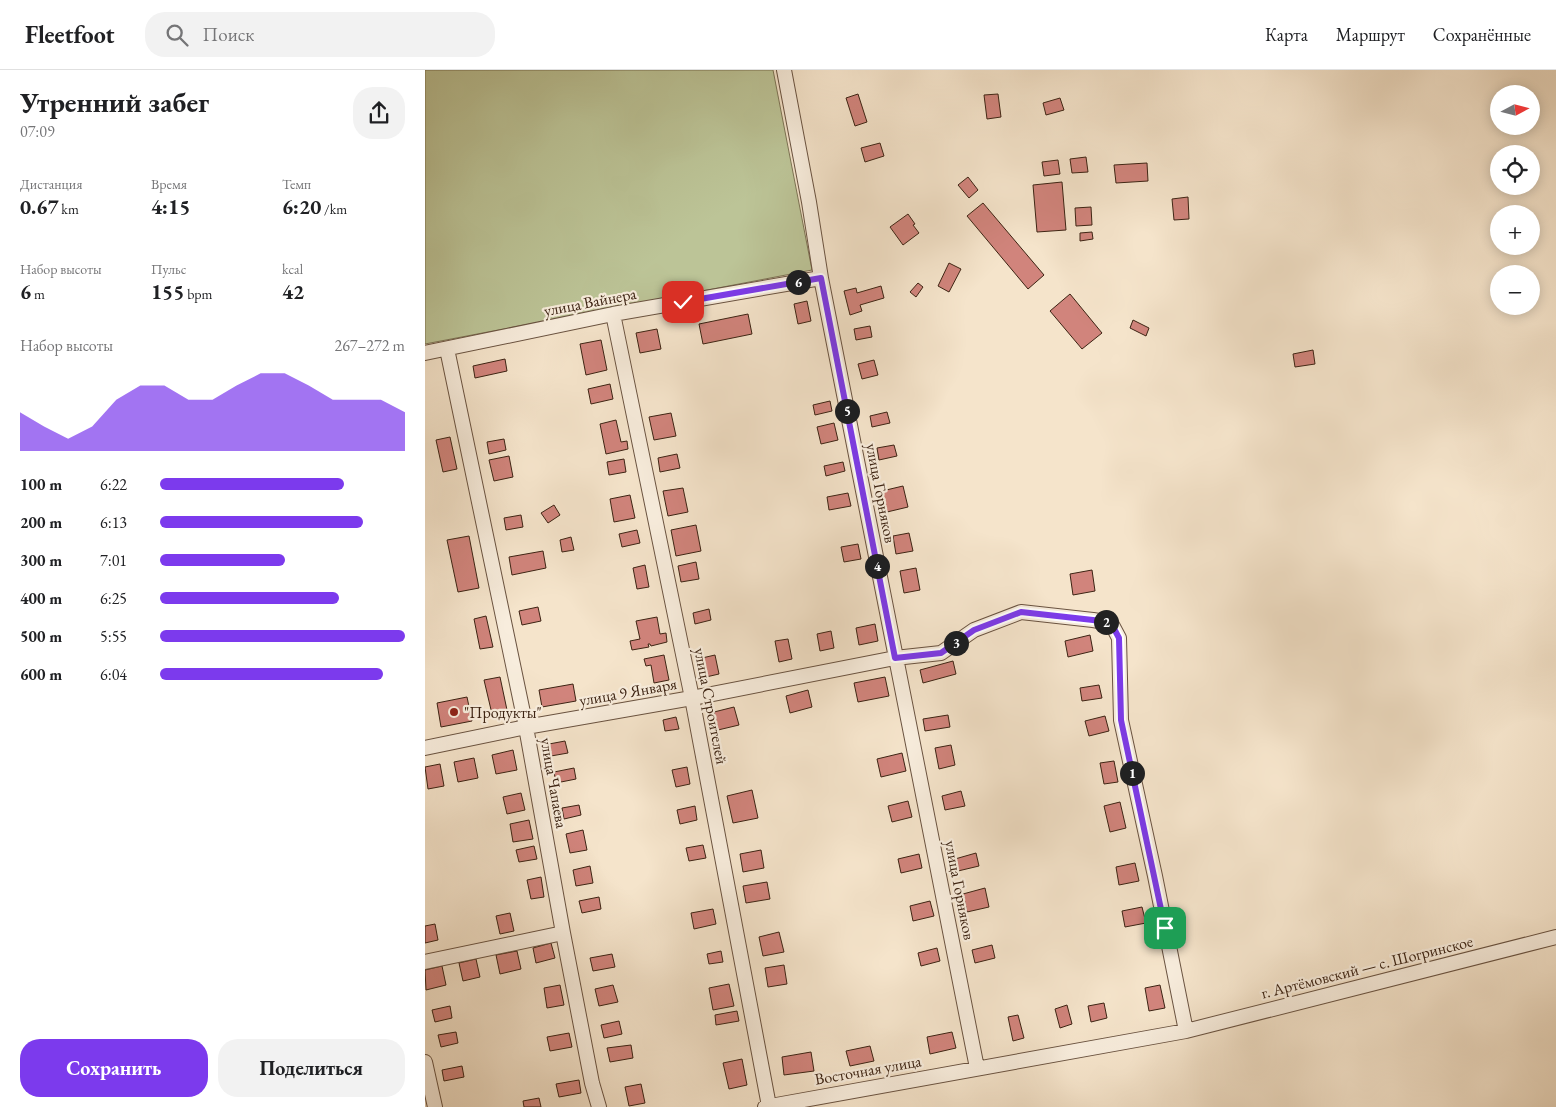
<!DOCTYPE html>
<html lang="ru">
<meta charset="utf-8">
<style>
:root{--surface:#fff;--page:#f2f2f2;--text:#202124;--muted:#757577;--line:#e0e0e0;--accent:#7c3aed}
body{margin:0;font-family:"EB Garamond",serif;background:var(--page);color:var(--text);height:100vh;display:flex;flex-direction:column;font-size:19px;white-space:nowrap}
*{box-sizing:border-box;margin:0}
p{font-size:16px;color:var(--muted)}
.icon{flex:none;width:28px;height:28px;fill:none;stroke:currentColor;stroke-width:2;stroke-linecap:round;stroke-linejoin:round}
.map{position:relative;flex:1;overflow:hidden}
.panel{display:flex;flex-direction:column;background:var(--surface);width:425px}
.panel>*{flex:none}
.needle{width:32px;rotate:83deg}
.fabs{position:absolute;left:1065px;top:15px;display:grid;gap:10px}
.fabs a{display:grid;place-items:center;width:50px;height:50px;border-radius:50%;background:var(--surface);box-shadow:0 2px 12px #0003;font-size:25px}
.pin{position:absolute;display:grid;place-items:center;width:42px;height:42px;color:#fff;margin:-21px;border-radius:10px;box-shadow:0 2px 8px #0006}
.km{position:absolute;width:25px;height:25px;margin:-12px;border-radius:50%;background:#222;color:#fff;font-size:14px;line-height:25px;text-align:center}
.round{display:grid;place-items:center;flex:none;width:52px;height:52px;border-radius:20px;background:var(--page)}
.head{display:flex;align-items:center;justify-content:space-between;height:85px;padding:0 20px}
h1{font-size:28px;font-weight:700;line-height:38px}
.metrics{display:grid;grid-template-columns:repeat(3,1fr);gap:8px;height:85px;padding:5px 20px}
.metrics div{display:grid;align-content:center}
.metrics b{font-size:21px;font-weight:700}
.metrics small{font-size:14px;font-weight:400}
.metrics p{font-size:14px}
.chart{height:140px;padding:10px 20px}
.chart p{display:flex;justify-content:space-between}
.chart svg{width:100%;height:90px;margin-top:5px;fill:var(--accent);opacity:.7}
.action{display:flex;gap:10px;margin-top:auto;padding:10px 20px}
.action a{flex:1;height:58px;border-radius:20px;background:var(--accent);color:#fff;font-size:20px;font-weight:700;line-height:58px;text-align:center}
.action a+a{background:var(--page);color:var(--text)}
ul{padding:0 20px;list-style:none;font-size:16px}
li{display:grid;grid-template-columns:80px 60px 1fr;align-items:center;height:38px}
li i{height:12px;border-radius:6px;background:var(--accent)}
header{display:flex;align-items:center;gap:30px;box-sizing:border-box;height:70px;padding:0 25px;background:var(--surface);border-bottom:1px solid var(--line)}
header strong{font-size:24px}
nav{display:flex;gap:28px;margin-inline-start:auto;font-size:18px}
.search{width:350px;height:45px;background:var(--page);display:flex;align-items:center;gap:12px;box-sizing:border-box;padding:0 18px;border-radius:20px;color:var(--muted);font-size:19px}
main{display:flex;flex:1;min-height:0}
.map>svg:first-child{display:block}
</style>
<header>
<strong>Fleetfoot</strong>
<div class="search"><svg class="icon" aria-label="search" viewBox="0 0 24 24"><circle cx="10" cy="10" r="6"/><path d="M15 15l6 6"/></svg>Поиск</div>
<nav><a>Карта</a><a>Маршрут</a><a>Сохранённые</a></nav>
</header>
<main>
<section class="panel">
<div class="head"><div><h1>Утренний забег</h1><p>07:09</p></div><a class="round"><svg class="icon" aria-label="share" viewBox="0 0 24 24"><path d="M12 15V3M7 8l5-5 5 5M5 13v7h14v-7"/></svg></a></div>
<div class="metrics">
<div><p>Дистанция</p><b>0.67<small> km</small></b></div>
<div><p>Время</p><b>4:15</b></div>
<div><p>Темп</p><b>6:20<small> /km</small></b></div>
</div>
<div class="metrics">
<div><p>Набор высоты</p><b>6<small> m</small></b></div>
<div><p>Пульс</p><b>155<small> bpm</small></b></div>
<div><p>kcal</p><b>42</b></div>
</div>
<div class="chart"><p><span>Набор высоты</span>267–272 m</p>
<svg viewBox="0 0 160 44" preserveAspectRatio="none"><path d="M0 44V25L10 32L20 38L30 32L40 19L50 12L60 12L70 19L80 19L90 12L100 6L110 6L120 12L130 19L140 19L150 19L160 25V44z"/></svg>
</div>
<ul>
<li><b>100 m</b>6:22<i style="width:75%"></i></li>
<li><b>200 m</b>6:13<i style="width:83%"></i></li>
<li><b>300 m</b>7:01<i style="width:51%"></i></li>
<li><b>400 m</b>6:25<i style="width:73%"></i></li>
<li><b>500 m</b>5:55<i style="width:100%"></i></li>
<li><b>600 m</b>6:04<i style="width:91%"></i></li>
</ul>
<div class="action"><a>Сохранить</a><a>Поделиться</a></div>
</section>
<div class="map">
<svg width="1131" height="1037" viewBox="0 0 1131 1037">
<rect width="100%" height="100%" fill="#f5e4cb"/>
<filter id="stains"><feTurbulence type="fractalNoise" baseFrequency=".004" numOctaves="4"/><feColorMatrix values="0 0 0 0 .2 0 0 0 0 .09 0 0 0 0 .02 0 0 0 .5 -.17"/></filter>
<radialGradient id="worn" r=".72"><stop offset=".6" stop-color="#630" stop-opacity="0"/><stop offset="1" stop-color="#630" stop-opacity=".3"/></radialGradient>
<path fill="#bcc497" stroke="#7c7455" d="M0 0H348L387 200 0 274Z"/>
<path fill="#d1847c" stroke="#3c2313" d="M433 24 442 52 430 56 421 28Z
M573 24 576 47 562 49 559 25Z
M635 28 639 40 621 45 618 33Z
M455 73 459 86 440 92 436 78Z
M661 87 663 102 647 103 645 89Z
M633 90 635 104 619 106 617 92Z
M722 93 723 111 691 113 689 95Z
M543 107 553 120 544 128 533 115Z
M637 112 641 160 612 162 608 115Z
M763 127 764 149 749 150 747 129Z
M558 133 619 205 603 219 542 146Z
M666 137 667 155 651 156 650 138Z
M483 144 490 154 488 155 494 163 478 175 465 157Z
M667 162 668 169 655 171V163Z
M524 193 536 199 524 222 513 216Z
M493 213 498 217 491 227 485 222Z
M456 216 459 228 435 235 437 241 425 245 419 221 431 218 432 223Z
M645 224 677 263 657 279 625 241Z
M382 231 386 251 373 254 369 234Z
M323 244 327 264 278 274 274 254Z
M708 250 724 258 721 266 705 258Z
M445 256 447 267 431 270 429 259Z
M232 259 236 279 215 283 211 263Z
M176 270 182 300 161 305 155 274Z
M888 280 890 294 870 297 868 284Z
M80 289 82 301 50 308 48 296Z
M449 290 453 305 437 309 433 294Z
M185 314 188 329 166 334 163 319Z
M405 331 407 341 390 345 388 335Z
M462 342 465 353 447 357 445 346Z
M246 343 251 366 229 370 224 347Z
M191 350 196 372 202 371 203 379 181 384 175 354Z
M409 353 413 370 396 374 392 357Z
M25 367 32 399 18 402 11 370Z
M79 369 81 380 64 384 62 372Z
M469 375 472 386 454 390 452 378Z
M252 384 255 398 235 402 233 388Z
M84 386 88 407 69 411 64 390Z
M199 389 201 402 184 405 182 392Z
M418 392 420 401 401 406 399 396Z
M478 416 483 437 462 442 457 421Z
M258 418 263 442 243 446 238 421Z
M423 423 426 436 404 440 402 427Z
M205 425 210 448 189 452 185 429Z
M129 435 135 445 123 453 116 443Z
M96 445 98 457 81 460 79 448Z
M271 455 276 481 251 486 246 460Z
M212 460 215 473 197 477 194 464Z
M484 463 488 481 471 484 468 466Z
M44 466 54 518 33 522 22 470Z
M146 467 149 480 137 482 135 470Z
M433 474 436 489 419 492 416 477Z
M118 481 121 498 87 505 84 487Z
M271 492 274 509 256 512 253 496Z
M220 495 224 517 212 519 208 498Z
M491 498 495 520 479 523 475 501Z
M667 500 670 521 648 525 645 504Z
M113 537 116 551 97 555 94 541Z
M284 539 286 550 270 554 268 543Z
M61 546 68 577 55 579 49 549Z
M232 547 235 564 241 563 242 572 226 576 225 574H223L224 577 207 580 205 571 215 569 211 551Z
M450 554 453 571 434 575 431 558Z
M406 561 409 578 395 581 392 564Z
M665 565 668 581 643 587 640 571Z
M363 569 367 589 354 592 350 571Z
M239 585 244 610 229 613 226 595 221 596 219 589Z
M290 585 294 604 281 607 277 588Z
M528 591 531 604 498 613 495 600Z
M75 607 82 640 67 644 59 610Z
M460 607 464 626 433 632 429 613Z
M148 614 151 631 117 637 114 620Z
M674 615 677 628 657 631 655 618Z
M383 620 387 637 365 643 361 626Z
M42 627 47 651 16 657 12 633Z
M309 637 314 655 293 660 289 642Z
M523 645 525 657 500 661 498 649Z
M680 646 684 661 664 666 660 651Z
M251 647 254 659 240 661 238 650Z
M140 671 143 683 126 686 124 674Z
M526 675 530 695 514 699 510 678Z
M88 680 92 700 71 704 67 685Z
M477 683 481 701 456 707 452 689Z
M49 688 53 708 33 712 29 692Z
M689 691 693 712 679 714 675 693Z
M15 694 19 716 3 719 0 697Z
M262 697 265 714 251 717 247 700Z
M149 698 151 709 131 713 129 702Z
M327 720 333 748 308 753 302 726Z
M536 721 540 736 520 740 517 726Z
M96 723 100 740 82 744 78 727Z
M483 731 487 747 467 752 463 736Z
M695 732 701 758 685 762 679 736Z
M154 735 156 745 139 749 137 738Z
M270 736 272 750 255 754 252 740Z
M104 750 108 769 88 772 85 754Z
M158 760 162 780 145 783 141 764Z
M278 775 281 788 264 791 261 778Z
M109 776 112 789 94 792 91 780Z
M336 780 339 798 318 802 315 784Z
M551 783 554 796 533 801 530 789Z
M494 784 497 798 476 803 473 789Z
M710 793 714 811 694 815 691 797Z
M165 796 168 813 151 816 148 800Z
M116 807 119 827 106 829 102 810Z
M342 812 345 829 321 833 318 816Z
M560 818 564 837 542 842 538 824Z
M174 827 176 839 157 843 154 831Z
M505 831 509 846 488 851 485 836Z
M717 837 721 853 700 857 697 841Z
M288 839 291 854 269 859 266 843Z
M85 843 89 861 75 864 71 846Z
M10 854 13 870 0 873V856Z
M354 862 359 882 338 886 334 867Z
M126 873 130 888 111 893 108 878Z
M567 875 570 888 550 893 547 880Z
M512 878 515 891 496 896 493 883Z
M92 881 96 899 75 904 71 885Z
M296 881 298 892 284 894 282 884Z
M187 884 190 897 168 901 165 888Z
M51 889 55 907 38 911 34 893Z
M359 895 362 914 343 917 340 898Z
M17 896 21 915 1 920 0 900Z
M304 914 309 936 288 940 284 918Z
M135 915 139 935 122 938 119 918Z
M188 915 193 932 174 936 170 919Z
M735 915 740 938 724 941 720 918Z
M679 933 682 948 666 952 663 936Z
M642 935 647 954 635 958 630 939Z
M25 936 27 948 10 952 7 940Z
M312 941 314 951 291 955 290 945Z
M593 945 599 968 588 971 583 947Z
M194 951 197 964 179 968 176 955Z
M31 962 33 973 16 977 13 965Z
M527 962 531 978 505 984 502 967Z
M144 963 147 977 125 981 122 967Z
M206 975 208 988 185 992 182 978Z
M445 976 449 991 425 996 421 981Z
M386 982 389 1001 359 1005 357 987Z
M317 989 322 1015 304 1019 298 993Z
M37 996 39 1007 19 1011 17 1000Z
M154 1010 156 1023 134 1027 131 1014Z
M216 1014 220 1033 204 1036 200 1017Z
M114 1028 116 1037H99L98 1031Z"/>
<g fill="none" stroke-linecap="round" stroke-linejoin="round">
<g stroke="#6a5341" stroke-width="16">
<path id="minor" d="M359 0 384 132 396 208 552 998
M188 244 267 628 344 1036
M22 279 101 657 138 863 167 1013 174 1037
M0 283 188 244 396 208
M0 678 101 657 267 628 470 588 516 583 549 560 596 542 668 550 686 553 694 568 696 650 730 806 761 961
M0 892 138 863
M0 992 10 1037
M340 1037 761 961 1131 867"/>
</g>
<use href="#minor" stroke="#f8eddd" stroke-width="14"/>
</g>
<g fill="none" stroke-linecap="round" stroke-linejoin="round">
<g stroke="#fff" stroke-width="10">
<path id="route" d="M258 232 396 208 470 588 516 583 549 560 596 542 668 550 686 553 694 568 696 650 740 858"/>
</g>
<use href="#route" stroke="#7c3aed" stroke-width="6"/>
</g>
<circle fill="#8f2418" stroke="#f8eddd" stroke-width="2" cx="29" cy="642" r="5"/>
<g text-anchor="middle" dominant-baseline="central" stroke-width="4.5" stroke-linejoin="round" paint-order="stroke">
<g font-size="16" fill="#3c2313" stroke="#f8eddd">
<text transform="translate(165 232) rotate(-11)">улица Вайнера</text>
<text transform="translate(456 423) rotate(79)">улица Горняков</text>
<text transform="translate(203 622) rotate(-10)">улица 9 Января</text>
<text transform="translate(286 636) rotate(79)">улица Строителей</text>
<text transform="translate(129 713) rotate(80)">улица Чапаева</text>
<text transform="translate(535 820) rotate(79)">улица Горняков</text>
<text transform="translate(942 897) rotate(-14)">г. Артёмовский — с. Шогринское</text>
<text transform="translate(443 1000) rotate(-10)">Восточная улица</text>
</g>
<g font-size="16" fill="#3c2313" stroke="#f8eddd" text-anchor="start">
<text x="39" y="642">"Продукты"</text>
</g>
</g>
<rect width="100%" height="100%" filter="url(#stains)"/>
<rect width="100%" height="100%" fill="url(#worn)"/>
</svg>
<div class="fabs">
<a><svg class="needle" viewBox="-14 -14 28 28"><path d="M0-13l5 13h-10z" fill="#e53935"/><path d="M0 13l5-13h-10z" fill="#757577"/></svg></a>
<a><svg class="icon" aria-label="locate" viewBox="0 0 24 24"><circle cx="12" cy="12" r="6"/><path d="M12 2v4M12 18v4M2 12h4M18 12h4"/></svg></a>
<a>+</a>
<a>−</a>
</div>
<div class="pin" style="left:740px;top:858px;background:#1e9e55"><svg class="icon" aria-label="arrive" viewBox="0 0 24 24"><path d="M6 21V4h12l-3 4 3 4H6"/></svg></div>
<div class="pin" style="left:258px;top:232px;background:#d93025"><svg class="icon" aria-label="check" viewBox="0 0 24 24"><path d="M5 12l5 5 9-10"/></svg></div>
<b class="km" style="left:707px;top:703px">1</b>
<b class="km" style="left:681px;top:552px">2</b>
<b class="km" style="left:531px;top:573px">3</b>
<b class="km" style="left:452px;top:496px">4</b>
<b class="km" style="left:422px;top:341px">5</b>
<b class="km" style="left:373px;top:212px">6</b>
</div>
</main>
